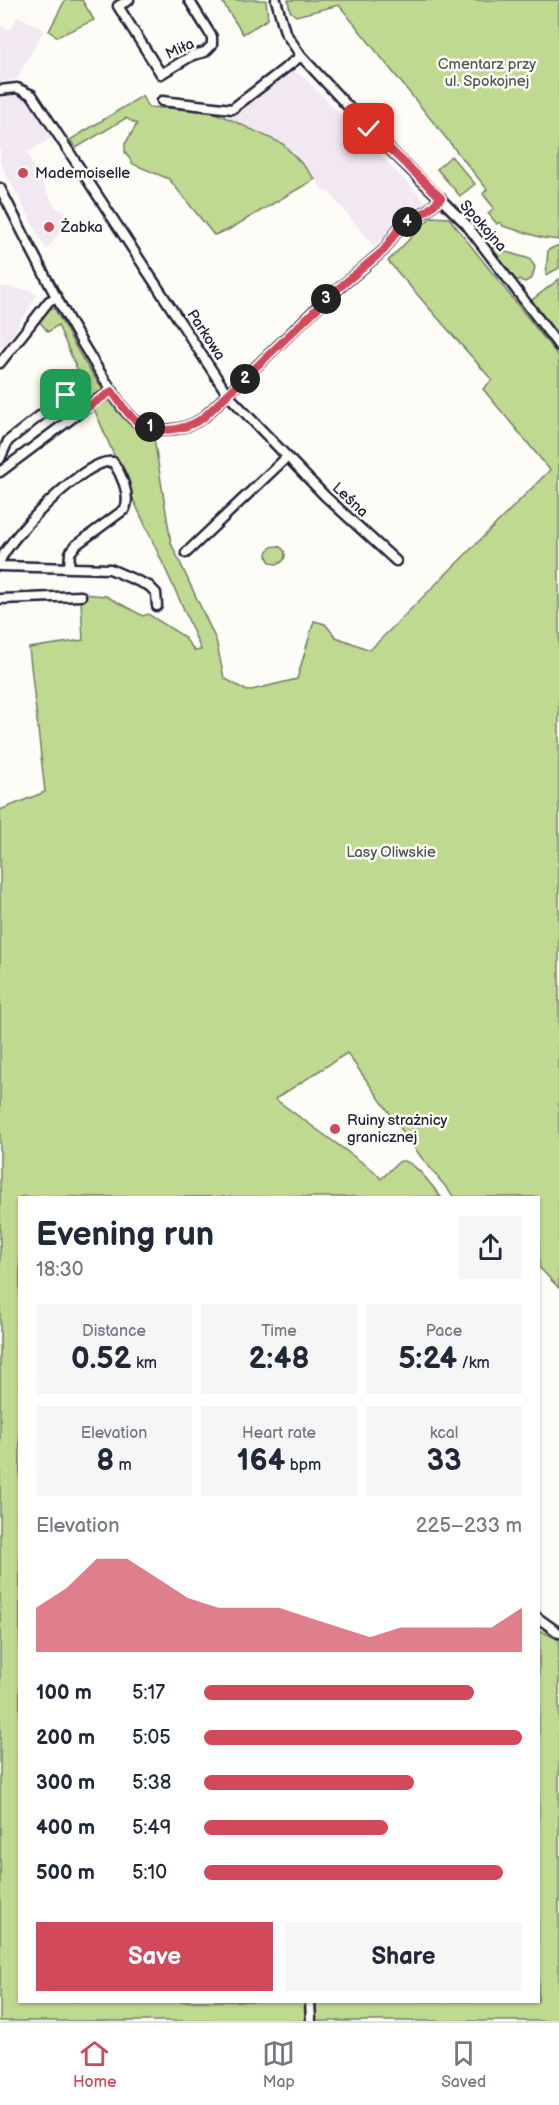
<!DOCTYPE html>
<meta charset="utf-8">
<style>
:root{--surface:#fff;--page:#f6f6f7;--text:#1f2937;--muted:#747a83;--line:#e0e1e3;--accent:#d1495b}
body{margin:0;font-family:"Balsamiq Sans",sans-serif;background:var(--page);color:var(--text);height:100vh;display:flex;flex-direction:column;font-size:22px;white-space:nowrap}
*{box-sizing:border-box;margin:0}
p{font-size:20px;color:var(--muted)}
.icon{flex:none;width:33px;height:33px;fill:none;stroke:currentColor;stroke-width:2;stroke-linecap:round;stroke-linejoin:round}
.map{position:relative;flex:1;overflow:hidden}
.sheet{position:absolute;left:18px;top:1196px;width:522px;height:807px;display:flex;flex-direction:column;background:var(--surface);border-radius:0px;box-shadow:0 2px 4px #0004}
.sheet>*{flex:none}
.pin{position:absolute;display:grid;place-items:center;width:51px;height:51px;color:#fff;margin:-26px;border-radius:12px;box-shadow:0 3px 9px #0006}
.km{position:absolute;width:30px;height:30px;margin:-15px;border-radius:50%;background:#222;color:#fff;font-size:16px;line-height:30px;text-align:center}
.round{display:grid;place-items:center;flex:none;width:63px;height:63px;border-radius:0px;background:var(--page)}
.head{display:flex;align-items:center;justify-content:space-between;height:102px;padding:0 18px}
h1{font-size:33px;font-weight:700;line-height:45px}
.metrics{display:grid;grid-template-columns:repeat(3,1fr);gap:9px;height:102px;padding:6px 18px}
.metrics div{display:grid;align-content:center;border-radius:0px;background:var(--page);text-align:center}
.metrics b{font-size:30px;font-weight:700}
.metrics small{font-size:16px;font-weight:400}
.metrics p{font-size:16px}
.chart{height:168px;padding:12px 18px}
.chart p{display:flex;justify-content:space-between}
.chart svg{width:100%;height:108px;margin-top:6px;fill:var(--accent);opacity:.7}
.cta{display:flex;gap:12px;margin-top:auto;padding:12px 18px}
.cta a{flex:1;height:69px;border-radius:0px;background:var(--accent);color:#fff;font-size:24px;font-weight:700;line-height:69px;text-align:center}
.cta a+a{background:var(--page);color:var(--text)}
ul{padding:0 18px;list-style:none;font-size:20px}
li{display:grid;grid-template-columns:96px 72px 1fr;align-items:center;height:45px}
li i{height:15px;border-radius:8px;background:var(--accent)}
.dock{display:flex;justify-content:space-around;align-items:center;height:84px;border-top:2px solid var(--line);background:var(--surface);font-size:16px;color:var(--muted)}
.dock a{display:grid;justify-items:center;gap:3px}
.dock .active{color:var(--accent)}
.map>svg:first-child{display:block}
</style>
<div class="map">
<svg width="559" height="2021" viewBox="0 0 559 2021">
<rect width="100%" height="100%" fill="#fdfcf7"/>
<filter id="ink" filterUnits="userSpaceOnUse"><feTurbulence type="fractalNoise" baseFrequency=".0167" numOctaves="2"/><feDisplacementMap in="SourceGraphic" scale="12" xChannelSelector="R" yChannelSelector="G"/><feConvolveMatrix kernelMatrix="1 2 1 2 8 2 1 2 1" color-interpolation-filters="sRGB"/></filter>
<g filter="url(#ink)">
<path fill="#f2e8f2" d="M18 16 44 30 17 79 0 82V25L10 30Z
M292 72 301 74 426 202 374 246 328 191 325 192 303 165 283 145 227 118Z
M13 95 22 96 29 102 53 137 27 153 56 209 65 210 66 226 46 250 0 162V97Z
M0 286 29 290 37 295 5 347 0 345Z"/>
<path fill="#c0d990" stroke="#717e66" stroke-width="1.5" d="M65 0H82L94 20 57 37 49 31Z
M221 0H266L268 19 243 34Z
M288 0H559V240L543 238 503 226 500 222 497 224 488 213 494 208 483 194 487 189 339 5 296 16 290 11Z
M142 96 148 107 210 111 227 118 283 144 303 165 315 179 228 230 214 235 169 179 133 164 125 152V144L137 124 126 118 76 148 70 140Z
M451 156 475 184 460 196 437 169Z
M431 217 449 218 559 357V1288L539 1267 538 1197H454L421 1157 347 1053 275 1099 374 1171 381 1179C387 1174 393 1166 399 1162 411 1155 434 1189 441 1197H20V2001H538L539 1630 559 1640V2021H0V810L45 792 29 648 83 640 81 600 83 594 106 596 143 616 148 614 183 636 195 651 201 650 182 605 128 488 58 325 48 332 39 321 48 308H54L82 358 116 410 130 425 154 438 171 543 216 640 224 678 247 691 297 679 314 621 325 624 336 637 370 650 550 470 483 389 492 380 388 261Z
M559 245V268L546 275 548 250Z
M492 248 530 259 535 267 532 278 525 282 515 279Z
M559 279V337L532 300Z
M267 555a9 9 0 1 1 18 0a9 9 0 1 1-18 0Z"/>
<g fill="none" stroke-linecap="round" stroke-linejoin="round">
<g stroke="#22223b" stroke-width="13">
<path id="street" d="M129 0 118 6 161 74 193 55 205 52 212 45V37L189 0
M276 0 285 32 301 56 369 129 466 224 559 346
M0 90 17 88 32 95 228 395 325 496 396 561
M162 101 232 109 301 56
M0 188C33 252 65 319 105 380 114 393 122 410 135 420 155 435 184 431 203 418L324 301 384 250 399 228 428 210 441 198
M0 363 49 301 57 297
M0 459 8 441 66 395 76 393 87 408
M0 472 95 401 113 391
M186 553 287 457
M0 561C10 537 87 456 113 462 121 474 131 495 125 509L76 545 70 553 69 567
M0 566 110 569 149 586 156 593 157 606
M0 599 81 596
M538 1618 559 1633
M310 2001 311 2021"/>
</g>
<use href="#street" stroke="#fdfcf7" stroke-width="8"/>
</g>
</g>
<g fill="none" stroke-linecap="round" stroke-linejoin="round" filter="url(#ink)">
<g stroke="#fff" stroke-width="12">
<path id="route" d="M66 395 76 393 87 408 112 391C119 401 126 413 136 421 156 435 184 431 203 418L333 293 384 250 399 228 428 210 441 198 369 129"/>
</g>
<use href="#route" stroke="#d1495b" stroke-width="8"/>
</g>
<g fill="#d1495b" stroke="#fdfcf7" stroke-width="2">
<circle cx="23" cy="173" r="6"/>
<circle cx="49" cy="227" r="6"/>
<circle cx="335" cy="1129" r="6"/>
</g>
<g text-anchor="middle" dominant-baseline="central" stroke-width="5" stroke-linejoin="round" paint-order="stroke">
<g font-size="15" fill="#22223b" stroke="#fdfcf7">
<text transform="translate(180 49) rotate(-25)">Miła</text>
<text transform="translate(483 226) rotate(49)">Spokojna</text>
<text transform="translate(206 335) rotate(57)">Parkowa</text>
<text transform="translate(350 500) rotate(43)">Leśna</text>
</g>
<g font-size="15" fill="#515954" stroke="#fdfcf7">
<text x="487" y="64">Cmentarz przy<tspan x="487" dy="17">ul. Spokojnej</tspan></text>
<text x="391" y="852">Lasy Oliwskie</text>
</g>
<g font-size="15" fill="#22223b" stroke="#fdfcf7" text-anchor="start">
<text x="35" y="173">Mademoiselle</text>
<text x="61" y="227">Żabka</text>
<text x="347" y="1120">Ruiny strażnicy<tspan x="347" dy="17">granicznej</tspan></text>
</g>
</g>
</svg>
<div class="pin" style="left:66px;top:395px;background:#1e9e55"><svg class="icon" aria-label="arrive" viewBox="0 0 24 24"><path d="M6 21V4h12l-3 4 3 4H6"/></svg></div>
<div class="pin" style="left:369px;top:129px;background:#d93025"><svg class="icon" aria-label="check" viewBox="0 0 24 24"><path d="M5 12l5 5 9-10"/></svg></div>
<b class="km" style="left:150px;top:427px">1</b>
<b class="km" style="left:245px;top:379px">2</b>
<b class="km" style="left:326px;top:299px">3</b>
<b class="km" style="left:407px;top:222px">4</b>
<section class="sheet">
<div class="head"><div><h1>Evening run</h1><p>18:30</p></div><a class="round"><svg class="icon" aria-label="share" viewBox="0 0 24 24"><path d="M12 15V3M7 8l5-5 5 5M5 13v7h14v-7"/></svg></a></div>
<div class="metrics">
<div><p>Distance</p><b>0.52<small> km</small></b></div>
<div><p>Time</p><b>2:48</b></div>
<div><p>Pace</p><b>5:24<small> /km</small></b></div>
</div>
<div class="metrics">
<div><p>Elevation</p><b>8<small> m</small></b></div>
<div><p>Heart rate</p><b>164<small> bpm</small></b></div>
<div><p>kcal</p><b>33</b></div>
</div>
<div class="chart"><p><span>Elevation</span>225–233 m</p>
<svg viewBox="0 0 160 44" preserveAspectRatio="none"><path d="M0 44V26L10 18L20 6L30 6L40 14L50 22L60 26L70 26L80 26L90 30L100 34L110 38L120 34L130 34L140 34L150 34L160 26V44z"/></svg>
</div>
<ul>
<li><b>100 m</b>5:17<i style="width:85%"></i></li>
<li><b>200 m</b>5:05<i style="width:100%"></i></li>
<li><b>300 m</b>5:38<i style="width:66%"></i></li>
<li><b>400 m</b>5:49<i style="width:58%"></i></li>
<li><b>500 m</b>5:10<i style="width:94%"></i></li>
</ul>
<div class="cta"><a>Save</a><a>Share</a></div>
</section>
</div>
<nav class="dock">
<a class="active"><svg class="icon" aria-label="home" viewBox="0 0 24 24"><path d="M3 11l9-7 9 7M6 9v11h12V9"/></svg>Home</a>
<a><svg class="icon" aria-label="map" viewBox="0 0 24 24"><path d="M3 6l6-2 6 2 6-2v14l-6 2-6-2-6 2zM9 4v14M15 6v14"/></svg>Map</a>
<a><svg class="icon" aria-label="saved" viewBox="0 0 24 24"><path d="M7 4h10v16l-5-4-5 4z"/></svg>Saved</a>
</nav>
